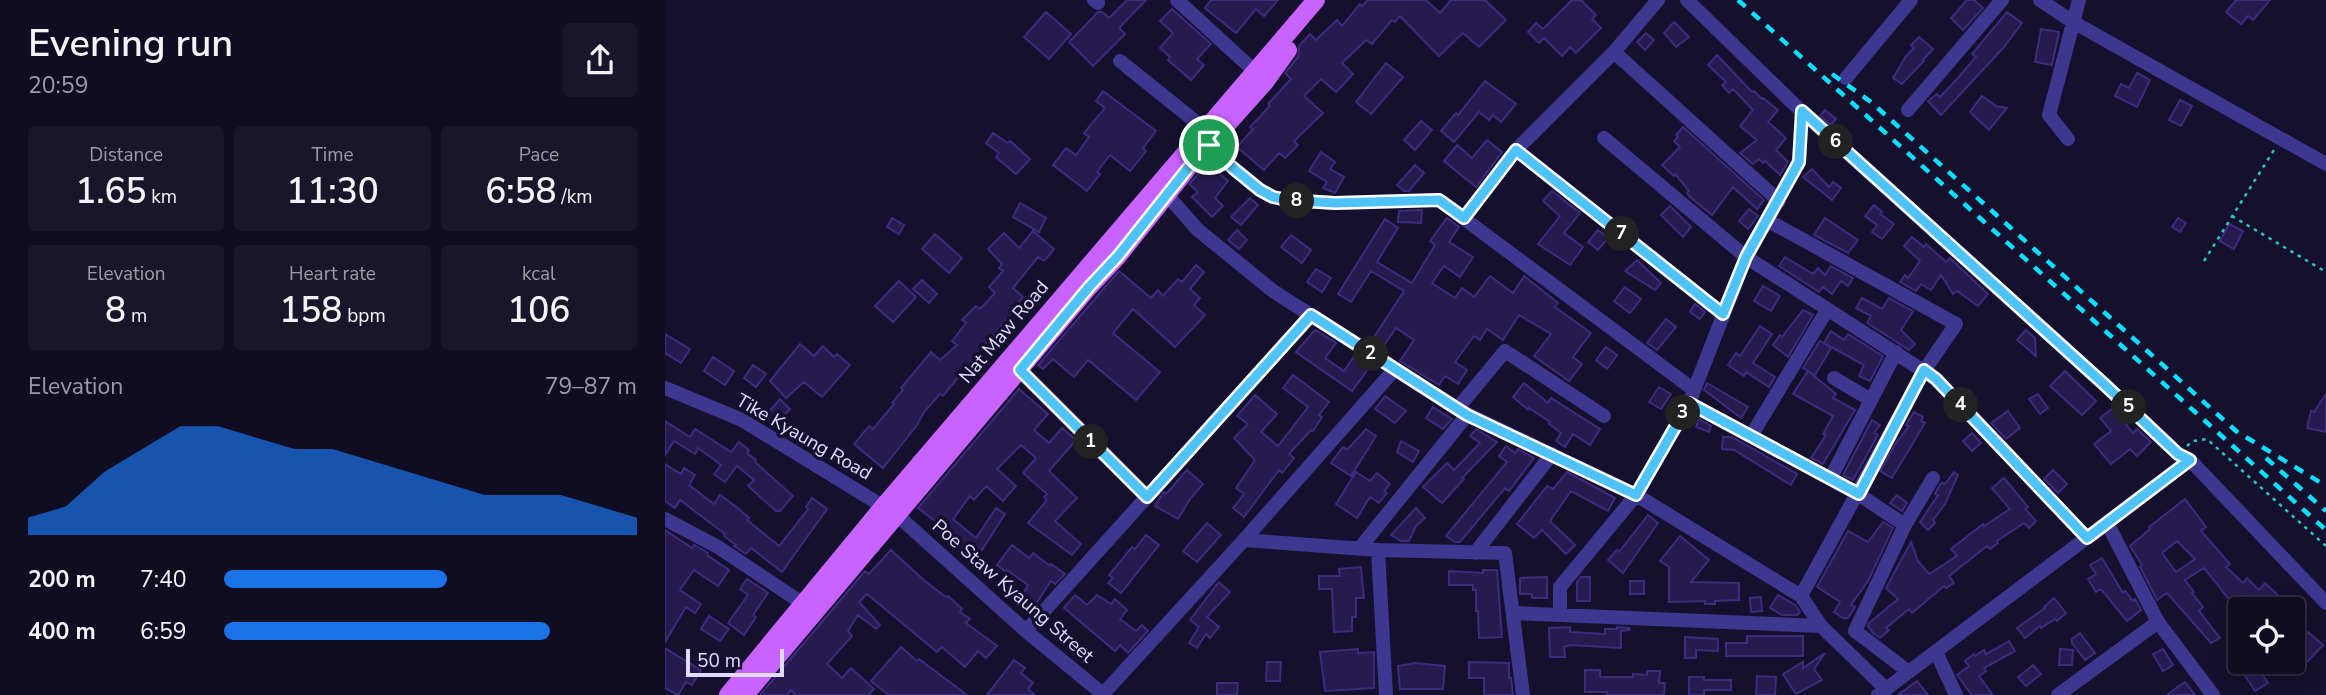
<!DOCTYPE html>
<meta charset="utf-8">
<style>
:root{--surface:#100c22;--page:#19152a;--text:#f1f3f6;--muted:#9c9ba5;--line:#302c40;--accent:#1a73e8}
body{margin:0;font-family:"Nunito Sans",sans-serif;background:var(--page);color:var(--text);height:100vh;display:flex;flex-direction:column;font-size:26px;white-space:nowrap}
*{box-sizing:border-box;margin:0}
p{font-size:23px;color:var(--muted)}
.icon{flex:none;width:38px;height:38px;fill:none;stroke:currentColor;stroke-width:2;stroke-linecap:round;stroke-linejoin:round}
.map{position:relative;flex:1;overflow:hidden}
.drawer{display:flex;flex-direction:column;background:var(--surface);width:665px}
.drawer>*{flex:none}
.controls{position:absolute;left:1563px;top:597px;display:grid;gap:14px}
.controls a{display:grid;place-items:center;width:77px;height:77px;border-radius:7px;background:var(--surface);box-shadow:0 4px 18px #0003,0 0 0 2px var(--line);font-size:35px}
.scale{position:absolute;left:21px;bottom:18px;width:98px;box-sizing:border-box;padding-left:7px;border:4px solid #e0dcff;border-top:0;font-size:19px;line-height:24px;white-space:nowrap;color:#e0dcff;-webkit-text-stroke:5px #15102d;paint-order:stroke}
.pin{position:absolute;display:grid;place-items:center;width:60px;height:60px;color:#fff;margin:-30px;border:4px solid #fff;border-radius:50%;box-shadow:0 2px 7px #0007}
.km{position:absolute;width:35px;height:35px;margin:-18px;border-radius:50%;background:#222;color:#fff;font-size:19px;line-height:35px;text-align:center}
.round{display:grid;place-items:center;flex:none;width:74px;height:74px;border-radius:7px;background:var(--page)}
.head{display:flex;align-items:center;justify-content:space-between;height:119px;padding:0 28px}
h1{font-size:38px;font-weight:600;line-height:52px}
.figures{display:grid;grid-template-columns:repeat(3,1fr);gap:10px;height:119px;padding:7px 28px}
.figures div{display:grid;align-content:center;border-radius:7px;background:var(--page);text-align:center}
.figures b{font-size:35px;font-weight:600}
.figures small{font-size:19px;font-weight:400}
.figures p{font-size:19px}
.chart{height:196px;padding:14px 28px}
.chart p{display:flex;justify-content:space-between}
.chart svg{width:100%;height:126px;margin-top:7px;fill:var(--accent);opacity:.7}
ul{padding:0 28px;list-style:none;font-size:23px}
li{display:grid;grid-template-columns:112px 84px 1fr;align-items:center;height:52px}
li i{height:18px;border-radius:9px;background:var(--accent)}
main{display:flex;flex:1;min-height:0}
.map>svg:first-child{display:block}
</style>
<main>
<section class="drawer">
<div class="head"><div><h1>Evening run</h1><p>20:59</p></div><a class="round"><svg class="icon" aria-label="share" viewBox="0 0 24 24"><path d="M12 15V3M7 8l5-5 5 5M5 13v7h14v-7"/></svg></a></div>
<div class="figures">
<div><p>Distance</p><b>1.65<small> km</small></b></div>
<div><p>Time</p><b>11:30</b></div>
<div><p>Pace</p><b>6:58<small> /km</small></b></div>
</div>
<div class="figures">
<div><p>Elevation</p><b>8<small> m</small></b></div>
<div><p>Heart rate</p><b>158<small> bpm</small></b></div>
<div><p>kcal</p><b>106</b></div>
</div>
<div class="chart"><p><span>Elevation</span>79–87 m</p>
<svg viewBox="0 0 160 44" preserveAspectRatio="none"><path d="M0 44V38L10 34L20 22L30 14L40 6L50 6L60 10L70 14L80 14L90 18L100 22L110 26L120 30L130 30L140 30L150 34L160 38V44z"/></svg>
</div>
<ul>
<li><b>200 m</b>7:40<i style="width:54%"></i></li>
<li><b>400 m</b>6:59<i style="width:79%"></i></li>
</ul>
</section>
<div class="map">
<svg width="1661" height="695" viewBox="0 0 1661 695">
<rect width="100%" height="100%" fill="#15102d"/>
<path fill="#261a4f" stroke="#3d2b7d" stroke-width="2" fill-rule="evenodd" d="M462 0H481L454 28 460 34 428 66 404 42 433 12H437L444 18Z
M546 0H613L599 16 591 9 571 33 540 8Z
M703 0H761L775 13 786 0H820L841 20 814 47 798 33 774 56 735 16 730 22 727 20 707 44 701 40 677 63 688 74 671 92 656 79 639 96 658 113 629 141 633 145 620 158 614 153 599 170 572 147 588 129 585 127 605 106 603 104 626 79 620 73 633 57 634 46 645 34 651 40 672 20 677 26 695 4 697 6Z
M907 0H916L931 15 927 19 936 28 911 53 905 47 897 56 879 38 874 43 863 32 871 23 878 29Z
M1302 0H1309L1318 8 1298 30 1286 18Z
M1571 0H1605L1588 20 1583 16 1576 24 1561 12Z
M507 9 546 44 532 59 539 65 526 80 503 60 505 57 495 48 508 33 495 21Z
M381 12 406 34 384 59 359 37Z
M1342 12 1357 23 1339 47 1276 115 1263 101 1272 94 1275 97 1292 79 1311 57 1307 54Z
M1009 22 1024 37 1011 47 999 33Z
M1376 29 1394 32 1387 65 1370 62Z
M981 33 989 40 980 50 972 42Z
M1254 37 1268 49 1258 60 1259 61 1237 84 1228 78 1241 56 1249 48 1246 45Z
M1052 55 1087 92 1089 91 1097 99 1098 98 1113 110 1103 122 1121 138 1111 150 1123 162 1115 175 1100 161 1098 163 1094 159 1088 164 1075 153 1092 140 1075 126 1088 110 1068 89 1064 93 1057 85 1061 82 1043 65Z
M721 63 738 77 706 114 691 102Z
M1472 73 1485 80 1472 107 1450 96 1456 84 1464 88Z
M820 81 851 104 836 122 828 115 824 120 814 112 789 142 776 131 791 113 793 115Z
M438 91 491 131 478 148 481 151 465 171 445 155 432 172 435 174 422 191 388 165 401 148 411 155 424 137 419 133 440 108 431 101Z
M1317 96 1331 106 1342 108 1324 130 1305 112Z
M1515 100 1527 106 1516 126 1504 120Z
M1160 110 1171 119 1166 125 1155 116Z
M756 121 767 130 750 150 739 140Z
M1018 127 1099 200 1092 209 1068 187 1047 215 1025 197 1022 193 1024 191 1010 174 1009 176 997 165 1015 147 1009 141 1013 137 1011 135Z
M328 133 343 143 345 141 365 159 351 174 331 157 334 153 321 143Z
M822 140 837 152 811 187 779 161 792 145 807 158Z
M656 152 670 162 665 169 679 177 670 193 658 188 662 182 644 171Z
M543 163 563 181 550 198 558 206 547 217 527 197 533 192 524 184Z
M750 165 759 173 744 191H739L732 185Z
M1147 169 1164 187 1168 182 1176 188 1167 200 1138 177Z
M887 191 915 213 899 233 918 247 905 265 873 244 895 216 878 201Z
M585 198 593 205 576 225 566 217Z
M355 203 381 218 374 232 348 217Z
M1209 205 1217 212 1215 214 1229 224 1217 239 1207 232 1212 225 1200 216Z
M1005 206 1026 227 1018 237 996 215Z
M1084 209 1093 216 1083 229 1074 221Z
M757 210 756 223 733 222 734 211Z
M227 218 239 225 234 234 222 227Z
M782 218 794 227 784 242 808 257 795 277 779 266 767 283 790 298 797 288 809 297 825 276 848 293 859 276 893 303 890 307 926 333 908 357 917 364 904 381 869 356 886 334 854 315 838 340 822 329 815 340 809 336 790 362 802 370 793 384 780 376 774 385 735 361 749 340 731 328 720 344 709 337 739 291 706 271 686 302 673 294 720 219 733 228 712 262 747 283 770 245 765 241Z
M1160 218 1193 240 1183 253 1149 235Z
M1513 218 1521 223 1515 232 1507 227Z
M1564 224 1578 231 1569 249 1555 241Z
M572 230 582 240 574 249 563 240Z
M933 230 943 238 933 250 923 242Z
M368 231 389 249 379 261 373 257 348 288 358 297 346 311 348 312 318 347 320 348 311 360 309 358 278 396 275 394 259 412 252 425 218 468 189 444 204 426 208 429 229 404 227 403 238 390 236 388 266 352 275 360 292 345 287 341 301 323 297 320 311 306 315 309 330 293 324 287 338 271 334 268 337 264 323 249 339 233 354 248Z
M270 234 297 258 284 273 257 249Z
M626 235 646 250 637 263 616 247Z
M1247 237 1259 247 1261 244 1281 262 1285 258 1323 294 1313 306 1292 291 1288 294 1276 275 1266 290 1256 284 1251 291 1235 282 1240 275 1243 278 1255 261 1239 246Z
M1120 257 1148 274 1153 268 1160 275 1166 266 1188 278 1183 286 1176 281 1167 294 1158 287 1154 292 1114 266Z
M972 260 996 283 990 290 960 271Z
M531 265 539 272 525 289 535 298 529 305 540 315 510 347 468 309 448 333 495 372 471 400 423 360 409 377 388 359 378 369 373 365 454 271 486 298 493 290 498 296 513 279 517 282Z
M651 269 666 278 657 292 642 282Z
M257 280 272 294 264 303 248 289Z
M234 281 251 297 228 322 210 306Z
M1098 286 1115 296 1106 311 1089 301Z
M960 287 976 299 965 313 949 301Z
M1197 298 1217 309 1224 298 1248 311 1236 330 1250 344 1244 350 1202 323 1206 316 1191 308Z
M1030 304 1040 312 1035 319 1025 312Z
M1138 310 1148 315 1123 357 1108 345 1115 335 1117 337Z
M1001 319 1011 327 992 350 982 343Z
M1095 326 1107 334 1088 363 1110 377 1104 387 1081 372 1079 376 1063 365 1071 353 1075 356Z
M650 330 671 343 660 358 679 371 690 355 706 365 687 391 631 352Z
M1361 330 1370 338 1371 356 1352 340Z
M1166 331 1179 340 1183 334 1218 356 1205 381 1194 376 1199 365 1159 343Z
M0 334 25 349 16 363 0 353Z
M1155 341 1166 348 1150 375 1138 368Z
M135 344 149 356 158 346 169 357 172 354 185 365 157 397 139 382 121 398 105 381Z
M941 347 952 355 942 369 931 360Z
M48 357 69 371 60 385 39 371Z
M88 365 101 374 91 387 79 378Z
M1143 371 1171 394 1168 398 1190 410 1158 464 1146 458 1161 435 1158 434 1168 416 1128 394Z
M1400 371 1431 401 1417 415 1385 386Z
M628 375 664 402 654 415 657 417 648 431 646 430 624 454 629 458 617 473 614 470 579 517 568 508 579 494 571 488 590 460 569 438 583 424 572 416 590 395 612 414 596 432 613 446 643 407 618 388Z
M859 383 883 403 886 398 935 429 925 445 908 434 900 447 891 441 896 433 884 424 885 422 864 408 863 410 848 397Z
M1042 383 1083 407 1076 418 1039 390Z
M994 387 1006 394 996 409 984 402Z
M354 389 383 414 369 430 384 443 397 428 411 440 384 471 412 498 390 521 416 544 407 555 363 523 382 500 379 497 382 494 358 473 371 458 356 445 332 469 351 486 338 501 321 486 309 500 305 496 288 519 311 538 331 508 340 514 310 561 275 534 279 528 253 508Z
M1373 394 1383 408 1375 414 1364 399Z
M1661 394V432L1642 428 1646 411 1649 412Z
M720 396 741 411 730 423 710 409Z
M115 399 125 409 112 423 102 414Z
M768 407 787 419 778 429 761 418Z
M1448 408 1468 433 1472 429 1486 442 1472 456 1465 449 1446 464 1429 444 1446 431 1435 418Z
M1343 411 1355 428 1341 439 1326 423Z
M1249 412 1258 417 1256 421 1260 423 1227 478 1215 471 1231 443 1244 426 1241 425Z
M1034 419 1046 426 1044 432 1031 427Z
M1207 420 1215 425 1209 433 1213 435 1188 480 1178 475Z
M0 421 25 437 30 429 66 452 74 442 84 450 82 453 91 460 90 462 128 496 115 511H111L83 486 89 480 72 466 60 482 49 474 56 465 33 448 30 454 9 441 0 455Z
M701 429 711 436 686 476 666 463 678 447 682 450Z
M811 429 832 442 797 478 799 479 777 503 758 487 782 463 789 470 815 443 805 436Z
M1307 433 1316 443 1307 451 1298 441Z
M1058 437H1067L1132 474 1126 485 1069 450 1057 449Z
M736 441 754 451 748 462 732 452Z
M841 446 850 453 853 449 869 458 844 491 840 488 795 542H790L781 536 842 462 834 456Z
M0 464 16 474 19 468 30 475 24 485 49 504 55 495 74 509 84 518 82 520 114 546 143 509 141 507 147 498 162 509 117 572 86 548 81 554 69 546 71 545 59 536 60 534 15 500 10 508 0 501Z
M522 470 538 484 525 499 513 519 490 506 497 495 499 492 501 494Z
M1388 470 1402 484 1393 493 1379 479Z
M691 472 705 481 712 473 725 484 719 491 722 493 714 503 705 497 692 518 671 504Z
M902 472 950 498 943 511 906 491 885 521 910 545 901 554 877 530 869 538 852 524 882 486 888 489Z
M1289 472 1293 475 1280 504 1268 520 1270 523 1263 530 1255 522 1273 495 1270 494 1276 483 1280 484Z
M1339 478 1363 507 1360 509 1371 521 1364 528 1359 523 1332 541 1333 543 1325 549 1322 546 1284 576 1289 583 1281 588 1279 586 1247 613 1244 609 1221 628 1224 630 1215 638 1208 633 1203 626 1204 623 1233 599 1221 588 1246 542 1253 561 1264 574 1292 556 1286 549 1318 524 1319 526 1345 509 1327 488Z
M1232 495 1242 503 1237 511 1225 503Z
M1520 499 1541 527 1536 531 1565 564 1561 567 1578 583 1582 578 1594 590 1600 583 1620 602 1613 609H1587L1578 601 1571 608 1539 568 1520 580 1529 592 1527 593 1538 607 1534 611 1555 638 1546 643 1502 593 1492 600 1475 567 1477 565 1465 546 1485 529 1484 527ZM1512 541 1530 559 1511 572 1497 553Z
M751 508 760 518 751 526 744 541H736L726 535Z
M983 515 993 523 958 573 943 560 952 550 954 552Z
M1218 522 1228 528 1203 581 1186 605 1190 607 1183 618H1178L1169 612 1175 602 1152 587 1183 531 1203 542Z
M542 523 556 535 532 562 518 551Z
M0 530 27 548 29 545 43 553 42 555 64 570 53 586 29 570 15 590 36 604 30 613 21 607 0 642Z
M481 535 494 545 456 593 443 583 448 578 444 575 467 547 470 549Z
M1015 536 1044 560 1026 582 1074 583V600L1050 601V604H1040V601L1004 602V567L995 561Z
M347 545 364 558 368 553 385 566 386 564 400 574 390 584 386 581 365 613 352 605 363 585 342 570 341 572 332 565Z
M226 550 261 582 281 597 283 596 297 609 295 612 305 619 301 623 332 646 321 658 313 651 300 667 277 647 272 652 202 594 194 602 215 625 211 629 193 615 183 631 187 636 162 664 177 678 186 668 209 689 203 695H131L126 690 122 695H95L200 571 204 574Z
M1437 558 1458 593 1460 591 1468 601 1470 599 1476 610 1462 621 1436 589 1431 592 1423 579 1431 574 1425 565Z
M696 567 699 598H691V617H687V631L669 632 667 589H654V576H675L674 569Z
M818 570H832L837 637 814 638 813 611H811V590H808V585H784V571L818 573Z
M882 577V598H867V594H855V578Z
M916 577H925V601H912V582Z
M82 579 103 593 88 615 91 617 79 635 63 623 83 595 75 589Z
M965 581H979V594H965Z
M554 582 565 592 542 617 554 627 545 638 541 634 532 648 524 643 534 627 525 620Z
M410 595 422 605 432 595 446 604 450 599 462 610 455 619 471 631 477 625 483 631 463 653 455 645 450 651 399 608Z
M1113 595 1130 605 1135 612 1132 615H1117L1105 608Z
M1096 597 1097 611 1086 612 1085 598Z
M1389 598 1401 613 1392 621 1390 619 1376 628 1375 626 1360 638 1352 628 1380 608 1379 607Z
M44 616 64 629 55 641 36 629Z
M905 627V632L940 634V629H952V627L964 628 965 630 956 631V648L906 645 899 647 900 657H885L884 628Z
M1643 632 1658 645 1639 665 1628 655V649Z
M1415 633 1430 653 1420 660 1407 643V639Z
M1082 636H1138V656H1061V643H1082Z
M1020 637 1053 639V651L1031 650V658H1020Z
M1344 641 1350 651 1319 668 1321 671 1314 676 1328 695H1307L1292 675 1304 666 1300 661 1309 654 1310 656 1319 650 1321 654Z
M236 647 252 661 254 659 302 695H224L206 681Z
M0 648 36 670 27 685 21 682 13 695 0 688Z
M693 649V653L709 652V688L660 691 655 652Z
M1395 649 1408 650 1407 665H1394Z
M1498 649 1508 665 1498 671 1488 654Z
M1160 653 1149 669 1157 680 1131 694 1118 674 1138 662V668Z
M349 660 360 668 356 673 368 683 363 689 370 695H322Z
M602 662H616L615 681H601Z
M804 662 844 663V678H846L848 695H819V678H804Z
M750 663 780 666 778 689H735L733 666Z
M1590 663 1603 683 1590 691 1577 671Z
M1368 665 1376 674 1361 686 1353 677Z
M920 670H935V677H968V674L982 675V671H995L994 683H1000L999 695H942V692H920Z
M1092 676 1111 677 1110 695H1091Z
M1024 677H1039V680H1066V690H1039V695H1024Z
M1252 681 1263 695H1233Z
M1520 682 1530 695H1502L1514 686Z
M552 683H573L572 695H552Z"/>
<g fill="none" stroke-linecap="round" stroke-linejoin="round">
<path stroke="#28c7c1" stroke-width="2.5" stroke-dasharray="3.5 5" stroke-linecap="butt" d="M1567 216 1661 272
M1539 261 1609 150
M1522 446 1528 441 1542 439 1661 546"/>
<path stroke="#3d378f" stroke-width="14" d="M429 0 433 3
M512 0 597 78
M1022 0 1137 112 1440 385 1513 454
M1375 0 1408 22 1661 164
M949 52 1114 201
M455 61 541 130
M1181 78 1246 0
M1243 110 1337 0
M939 138 1081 257 1271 379 1422 538
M1403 139 1384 115 1414 0
M544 145 568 168 595 190 608 197 622 200 670 203 774 200 1029 390
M851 150 1058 314
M494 190 502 195 533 230 608 291 792 409 971 495 1136 596 1156 626 1221 689
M799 218 851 150 949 52 993 0
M1102 220 1291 324 1259 371 1136 596
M355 371 482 497
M1169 378 1206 400
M0 388 77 420 232 515 361 631 439 695
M1024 403 1193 494 1240 525 1190 631 1244 672
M792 409 840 351 939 416
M1086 436 1162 310
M1165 479 1231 352
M0 519 53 547 137 603
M1442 523 1493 622 1548 695
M1240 525 1268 478
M579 540 713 550 840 553 858 695
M694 549 802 415
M713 550 721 695
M810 553 887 454
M848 613 1156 626
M895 615V587L971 495 1024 403 1081 257 1134 162 1137 112
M361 631 646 315
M1271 652 1291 695
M438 694 579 540 730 369
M1213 695 1525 460 1661 603
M1393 695 1493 622"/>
<path stroke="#c863ff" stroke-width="18" d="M63 695 218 507 651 0
M80 695 424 287 453 256 523 168 600 82 623 50"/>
<path stroke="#08e1ff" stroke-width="4.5" stroke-dasharray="10 9" stroke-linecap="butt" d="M1073 0 1661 530
M1167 74 1206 102 1571 431 1661 486
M1601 458 1661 511"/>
</g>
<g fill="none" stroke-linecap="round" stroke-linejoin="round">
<g stroke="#fff" stroke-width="14">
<path id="route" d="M1137 111 1440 385 1513 454 1525 460 1422 538 1271 379 1259 370 1194 494 1024 403 971 495 802 415 646 315 482 497 355 370 424 287 453 256 523 168 544 145 568 168 595 190 608 197 622 200 670 203 774 200 799 218 851 150 1058 314 1081 257 1134 162Z"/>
</g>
<use href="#route" stroke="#4fc3f7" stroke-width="9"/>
</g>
<g text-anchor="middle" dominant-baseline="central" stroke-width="7" stroke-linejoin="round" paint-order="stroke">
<g font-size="19" fill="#e0dcff" stroke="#15102d">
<text transform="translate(339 332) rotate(-50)">Nat Maw Road</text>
<text transform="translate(139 437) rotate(30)">Tike Kyaung Road</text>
<text transform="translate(348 591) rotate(41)">Poe Staw Kyaung Street</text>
</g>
</g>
</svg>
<div class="controls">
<a><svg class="icon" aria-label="locate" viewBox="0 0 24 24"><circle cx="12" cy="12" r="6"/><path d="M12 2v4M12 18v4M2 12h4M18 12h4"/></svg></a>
</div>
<div class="scale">50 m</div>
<div class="pin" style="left:544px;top:145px;background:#1e9e55"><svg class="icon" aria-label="arrive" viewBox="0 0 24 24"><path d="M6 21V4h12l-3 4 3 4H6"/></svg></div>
<b class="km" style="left:426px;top:442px">1</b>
<b class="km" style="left:706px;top:354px">2</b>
<b class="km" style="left:1018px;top:413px">3</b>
<b class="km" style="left:1296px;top:405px">4</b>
<b class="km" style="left:1464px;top:407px">5</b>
<b class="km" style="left:1171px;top:142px">6</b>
<b class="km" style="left:957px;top:234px">7</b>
<b class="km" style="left:632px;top:201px">8</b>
</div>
</main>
